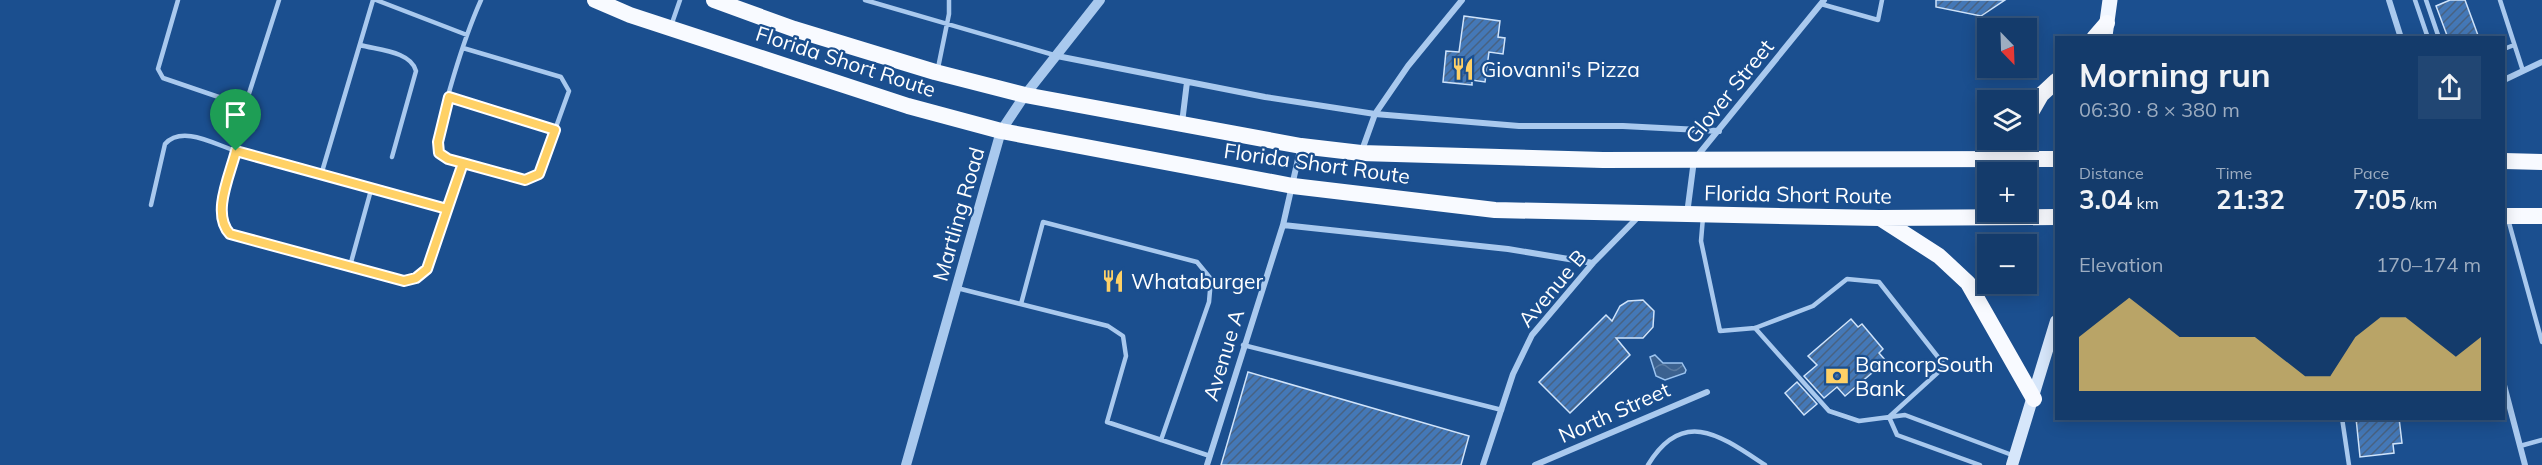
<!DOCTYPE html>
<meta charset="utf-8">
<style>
:root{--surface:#143b6b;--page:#214673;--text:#f1f3f6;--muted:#9dadc1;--line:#33557e;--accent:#ffd166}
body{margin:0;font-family:Mulish,sans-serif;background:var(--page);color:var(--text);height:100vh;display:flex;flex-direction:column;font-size:22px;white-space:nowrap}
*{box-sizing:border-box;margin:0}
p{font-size:20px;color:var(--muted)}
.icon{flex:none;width:33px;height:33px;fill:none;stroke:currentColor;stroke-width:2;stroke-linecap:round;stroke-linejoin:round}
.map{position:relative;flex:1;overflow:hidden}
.sheet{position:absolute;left:2055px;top:36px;width:450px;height:384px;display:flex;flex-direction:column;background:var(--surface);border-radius:0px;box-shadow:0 3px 15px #0003,0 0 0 2px var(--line)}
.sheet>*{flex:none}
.needle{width:39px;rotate:157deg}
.controls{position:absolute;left:1977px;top:18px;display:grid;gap:12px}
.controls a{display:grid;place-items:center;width:60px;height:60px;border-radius:0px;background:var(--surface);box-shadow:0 3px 15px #0003,0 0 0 2px var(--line);font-size:30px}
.pin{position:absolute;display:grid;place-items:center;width:51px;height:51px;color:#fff;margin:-62px -26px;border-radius:50% 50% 50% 0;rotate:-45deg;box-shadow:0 0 6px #0007}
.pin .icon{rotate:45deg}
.round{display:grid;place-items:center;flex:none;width:63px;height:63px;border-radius:0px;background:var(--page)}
.summary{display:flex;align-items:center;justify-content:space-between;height:102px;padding:0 24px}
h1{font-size:33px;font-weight:700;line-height:45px}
.stats{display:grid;grid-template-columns:repeat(3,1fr);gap:9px;height:102px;padding:6px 24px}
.stats div{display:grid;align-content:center}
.stats b{font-size:26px;font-weight:700}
.stats small{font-size:16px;font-weight:400}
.stats p{font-size:16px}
.chart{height:168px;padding:12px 24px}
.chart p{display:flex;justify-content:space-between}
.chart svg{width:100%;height:108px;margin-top:6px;fill:var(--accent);opacity:.7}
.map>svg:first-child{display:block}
</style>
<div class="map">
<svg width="2542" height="465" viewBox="0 0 2542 465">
<defs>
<pattern id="water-waves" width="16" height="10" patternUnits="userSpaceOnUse" patternTransform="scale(1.5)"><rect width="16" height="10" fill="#3c6290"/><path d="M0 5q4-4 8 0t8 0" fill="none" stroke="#597aa1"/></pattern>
<pattern id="building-hatch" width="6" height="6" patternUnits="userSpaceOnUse" patternTransform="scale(1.5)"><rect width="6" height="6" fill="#4478b7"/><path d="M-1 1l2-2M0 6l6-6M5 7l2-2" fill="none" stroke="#486282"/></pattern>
</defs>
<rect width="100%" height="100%" fill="#1b4f8f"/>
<path fill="url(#water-waves)" stroke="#9cc4f0" stroke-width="1.5" d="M1655 355 1663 363H1682L1686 370 1685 373 1665 380 1656 376 1650 357Z"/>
<path fill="url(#building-hatch)" stroke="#cfe3fa" stroke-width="1.5" d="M1936 0H2005L1981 16 1936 7Z
M2450 0H2465L2479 38H2448L2436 6Z
M1464 16 1500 21 1498 37 1505 38 1503 54 1489 52 1485 82 1472 80V85L1443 82 1446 51 1459 52Z
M1643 300 1654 311 1653 327 1643 338H1616L1630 355 1570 413 1539 382 1606 315 1612 321 1620 306 1628 301Z
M1851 319 1858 327 1862 324 1883 349 1879 353 1886 361 1845 396 1837 387 1824 398 1804 376 1817 365 1808 356Z
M1248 372 1469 436 1461 465H1221Z
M1797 382 1817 404 1804 415 1785 393Z
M2356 418H2399L2402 443 2393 444 2394 453 2360 457Z"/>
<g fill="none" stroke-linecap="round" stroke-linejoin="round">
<path stroke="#a9c9ee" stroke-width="4.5" d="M178 0 158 69 163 78 245 106
M279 0 245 106 236 151 321 175 373 0
M376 0 467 35
M865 0 1054 55
M2415 0 2428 38
M2426 0 2439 38
M2500 0 2523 71
M1821 4 1878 20 1882 0
M671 26 680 0
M360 45C377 50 411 51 416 71L392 157
M463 48 561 77 569 91 539 174 525 180 448 159 439 153C436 121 467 31 481 0
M2504 49 2514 45
M938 68 949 14V0
M449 97 555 130
M321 175 371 190 350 266
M371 190 447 209
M151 205 165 144C182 125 214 144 236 151 230 174 211 215 230 234L404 281 416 278 427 269 463 163
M1703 217 1701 241 1720 331 1755 328 1813 306 1847 279 1879 282 1945 366 1889 417
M2508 219 2542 342
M957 288 1108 326 1123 336 1126 356 1107 422 1210 456
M1021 304 1043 222 1197 262 1211 279 1209 302 1161 440
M1755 328 1829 411 1859 421 1905 415 2012 455
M1243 345 1502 410
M1889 417 1897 435 1980 465
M2342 418 2349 465
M2520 446 2542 440
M1648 465C1683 407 1721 436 1765 465"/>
<path stroke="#a9c9ee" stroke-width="6" d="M2389 0 2401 38
M1057 56 1265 97 1375 114 1519 126H1623L1719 131
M2504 80 2542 62
M1182 123 1187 82
M1361 153 1375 114 1408 66 1462 0
M1687 214 1694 160 1824 0
M1283 225 1508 249 1593 263
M2504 385 2525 465
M1207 465 1283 225 1301 146
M1483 465 1513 374 1532 335 1593 263 1639 216
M1535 465 1707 392"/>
<path stroke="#a9c9ee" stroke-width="10" d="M906 465 1001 131 1025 95 1100 0"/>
<path stroke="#d6e6fa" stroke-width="12" d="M2012 465 2056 321"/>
<path stroke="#f0f6ff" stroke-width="15" d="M2105 36 2110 0"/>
<path stroke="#f8faff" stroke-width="16" d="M595 0 630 15 908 106 1001 131 1293 186 1495 210 1879 218 2056 217
M714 0 794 29 935 72 1025 95 1301 146 1361 153 1603 160 2056 159
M2094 38 2107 23
M2026 121 2041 95 2056 81
M1992 160 2013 140
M2504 161 2542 162
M2504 216H2542
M1880 218 1939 256 1968 283 2034 399"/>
</g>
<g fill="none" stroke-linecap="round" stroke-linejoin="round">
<g stroke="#fff" stroke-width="12">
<path id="route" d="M236 151C230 175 211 214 230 234L404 281 416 278 427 269 463 163 525 180 539 174 555 130 449 97 438 142 439 153 448 159 463 163 447 209 236 151"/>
</g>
<use href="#route" stroke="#ffd166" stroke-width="8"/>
</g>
<defs>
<g id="restaurant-bare" transform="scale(1.8)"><path d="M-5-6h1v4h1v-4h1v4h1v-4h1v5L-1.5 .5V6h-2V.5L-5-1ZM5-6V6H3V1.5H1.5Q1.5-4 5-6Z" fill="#ffd166" stroke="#1b4f8f" stroke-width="2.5" paint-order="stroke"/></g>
<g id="bank-bare" transform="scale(1.8)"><path d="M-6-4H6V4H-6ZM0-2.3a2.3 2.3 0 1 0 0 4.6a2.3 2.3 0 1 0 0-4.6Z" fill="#ffd166" stroke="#1b4f8f" stroke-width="2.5" paint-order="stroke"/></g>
</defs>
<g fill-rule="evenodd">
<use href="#restaurant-bare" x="1463" y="69"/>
<use href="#restaurant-bare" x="1113" y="281"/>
<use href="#bank-bare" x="1837" y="376"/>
</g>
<g text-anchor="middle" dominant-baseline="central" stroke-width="4.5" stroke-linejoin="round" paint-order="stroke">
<g font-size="21" fill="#fff" stroke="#1b4f8f">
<text transform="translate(846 61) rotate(18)">Florida Short Route</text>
<text transform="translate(1729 91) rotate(-51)">Glover Street</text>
<text transform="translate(1317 163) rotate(8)">Florida Short Route</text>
<text transform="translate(1798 194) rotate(1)">Florida Short Route</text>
<text transform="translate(958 214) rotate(-74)">Martling Road</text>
<text transform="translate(1552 288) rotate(-50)">Avenue B</text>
<text transform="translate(1223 355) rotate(-73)">Avenue A</text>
<text transform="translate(1614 412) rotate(-24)">North Street</text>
</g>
<g font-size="21" fill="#fff" stroke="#1b4f8f" text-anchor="start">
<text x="1481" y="69">Giovanni's Pizza</text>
<text x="1131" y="281">Whataburger</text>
<text x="1855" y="364">BancorpSouth<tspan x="1855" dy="24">Bank</tspan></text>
</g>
</g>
</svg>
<div class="controls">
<a><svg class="needle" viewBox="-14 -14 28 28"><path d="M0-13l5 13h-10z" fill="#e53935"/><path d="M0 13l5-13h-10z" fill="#9dadc1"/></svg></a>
<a><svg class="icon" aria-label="layers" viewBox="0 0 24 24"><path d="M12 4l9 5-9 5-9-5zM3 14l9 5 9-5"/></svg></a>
<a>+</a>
<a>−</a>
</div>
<div class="pin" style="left:236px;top:151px;background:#1e9e55"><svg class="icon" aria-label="arrive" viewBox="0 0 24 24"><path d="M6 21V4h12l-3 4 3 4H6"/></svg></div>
<section class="sheet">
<div class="summary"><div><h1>Morning run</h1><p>06:30 · 8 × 380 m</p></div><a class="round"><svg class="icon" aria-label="share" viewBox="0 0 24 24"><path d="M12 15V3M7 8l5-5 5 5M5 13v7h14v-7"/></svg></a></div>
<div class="stats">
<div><p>Distance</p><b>3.04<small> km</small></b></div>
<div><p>Time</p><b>21:32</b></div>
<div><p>Pace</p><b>7:05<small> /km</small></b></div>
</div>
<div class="chart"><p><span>Elevation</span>170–174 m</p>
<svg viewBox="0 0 160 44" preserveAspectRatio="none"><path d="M0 44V22L10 14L20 6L30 14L40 22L50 22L60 22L70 22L80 30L90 38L100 38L110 22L120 14L130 14L140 22L150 30L160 22V44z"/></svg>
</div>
</section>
</div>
